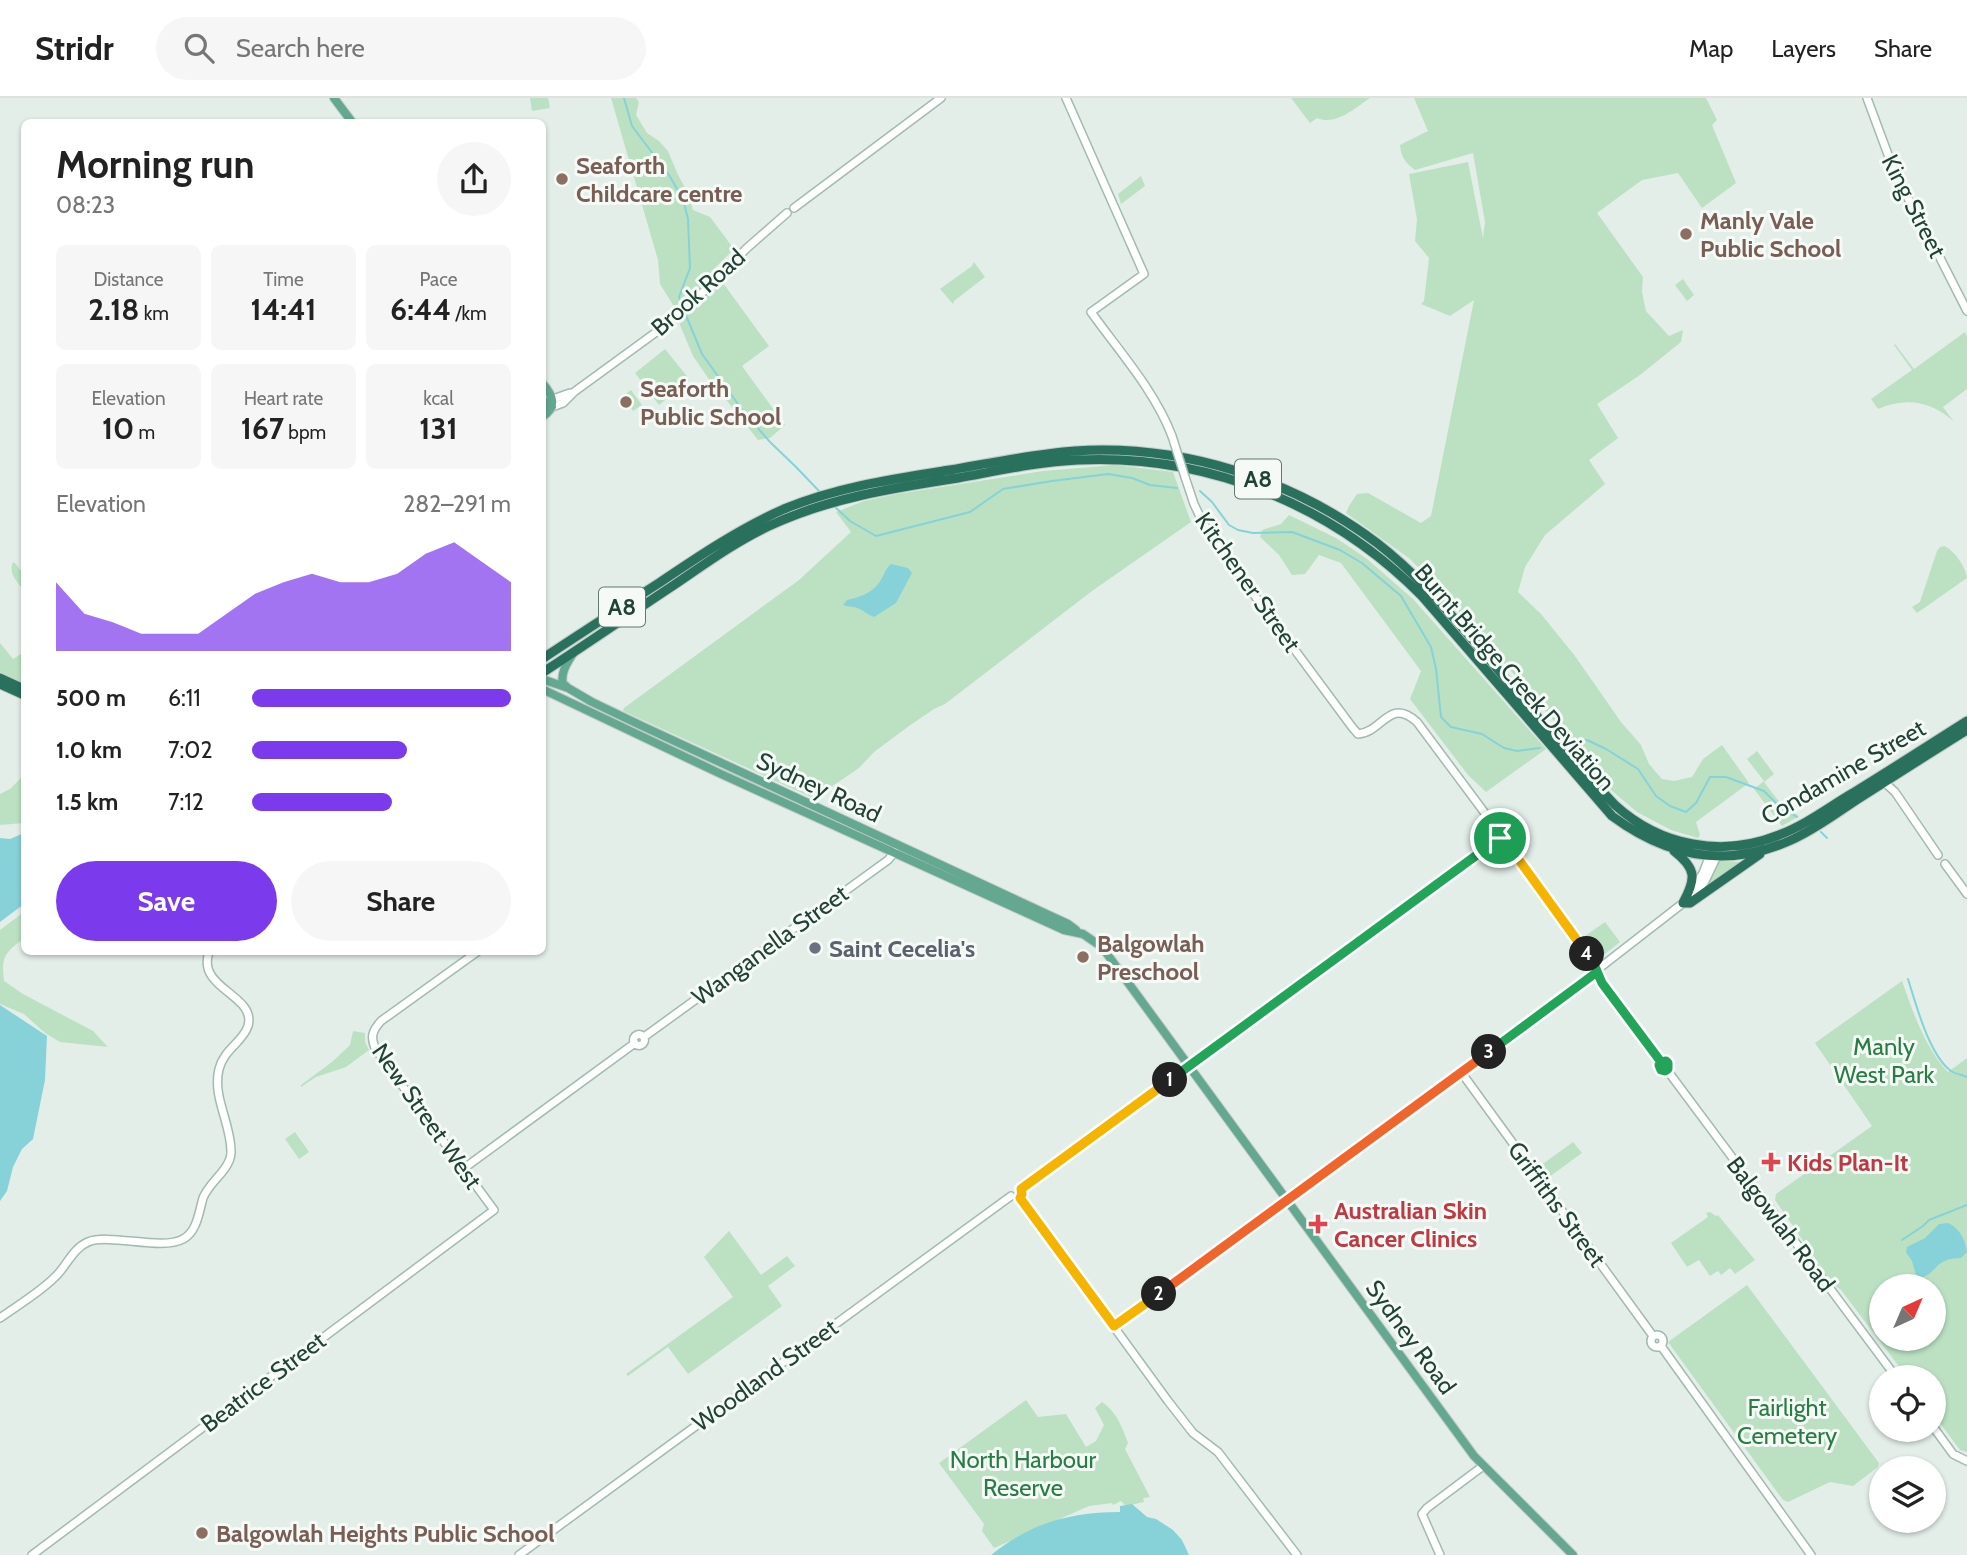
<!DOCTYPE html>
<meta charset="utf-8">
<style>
:root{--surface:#fff;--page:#f6f6f6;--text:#222;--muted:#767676;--line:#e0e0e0;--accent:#7c3aed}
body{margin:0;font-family:Cabin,sans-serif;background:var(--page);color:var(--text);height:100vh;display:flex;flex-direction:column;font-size:26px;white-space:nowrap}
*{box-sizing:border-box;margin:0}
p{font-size:23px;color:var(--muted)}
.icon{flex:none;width:38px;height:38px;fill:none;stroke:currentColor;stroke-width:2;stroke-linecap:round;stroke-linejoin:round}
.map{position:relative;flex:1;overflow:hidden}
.side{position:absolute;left:21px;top:21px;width:525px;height:836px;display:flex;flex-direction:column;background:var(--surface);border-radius:10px;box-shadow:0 2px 5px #0004}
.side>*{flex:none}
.needle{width:46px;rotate:44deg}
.tools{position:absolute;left:1869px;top:1176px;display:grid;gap:14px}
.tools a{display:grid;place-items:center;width:77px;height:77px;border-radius:50%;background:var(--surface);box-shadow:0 2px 5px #0004;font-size:35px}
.pin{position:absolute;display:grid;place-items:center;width:60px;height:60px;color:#fff;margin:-30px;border:4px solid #fff;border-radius:50%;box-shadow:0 2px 7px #0007}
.km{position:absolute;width:35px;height:35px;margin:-18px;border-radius:50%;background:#222;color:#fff;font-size:19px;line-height:35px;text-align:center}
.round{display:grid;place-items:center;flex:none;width:74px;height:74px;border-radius:37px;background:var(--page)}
.head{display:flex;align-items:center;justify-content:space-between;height:119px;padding:0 35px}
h1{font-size:38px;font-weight:700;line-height:52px}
.figures{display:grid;grid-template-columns:repeat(3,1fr);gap:10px;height:119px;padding:7px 35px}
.figures div{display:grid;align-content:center;border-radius:10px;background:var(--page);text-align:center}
.figures b{font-size:30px;font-weight:700}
.figures small{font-size:19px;font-weight:400}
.figures p{font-size:19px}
.chart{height:196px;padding:14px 35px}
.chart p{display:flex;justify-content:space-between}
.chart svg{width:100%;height:126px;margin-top:7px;fill:var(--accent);opacity:.7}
.primary-button{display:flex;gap:14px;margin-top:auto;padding:14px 35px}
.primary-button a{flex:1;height:80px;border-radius:42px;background:var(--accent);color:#fff;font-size:28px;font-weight:700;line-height:80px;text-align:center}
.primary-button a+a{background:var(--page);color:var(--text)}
ul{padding:0 35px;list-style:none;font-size:23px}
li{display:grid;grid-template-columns:112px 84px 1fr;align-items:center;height:52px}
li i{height:18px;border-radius:9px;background:var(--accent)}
header{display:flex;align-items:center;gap:42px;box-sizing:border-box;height:98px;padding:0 35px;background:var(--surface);border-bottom:2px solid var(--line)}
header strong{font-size:33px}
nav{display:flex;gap:38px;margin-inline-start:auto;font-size:24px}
.search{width:490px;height:63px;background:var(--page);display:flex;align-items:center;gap:18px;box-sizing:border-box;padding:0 24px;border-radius:38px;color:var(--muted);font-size:26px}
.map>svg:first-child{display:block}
</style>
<header>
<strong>Stridr</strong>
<div class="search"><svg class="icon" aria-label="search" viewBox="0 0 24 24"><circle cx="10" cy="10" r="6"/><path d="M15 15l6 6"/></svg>Search here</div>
<nav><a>Map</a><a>Layers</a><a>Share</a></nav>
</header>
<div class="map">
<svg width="1967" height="1457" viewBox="0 0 1967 1457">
<rect width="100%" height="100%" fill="#e3eee9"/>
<path fill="#bbe1c2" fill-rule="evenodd" d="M530 0H548L550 10 532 13Z
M611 0H636L639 4 636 17 647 35 659 43 668 53 678 77 688 95 693 112 710 119 734 151 711 174 723 185 769 248 742 268 785 327 770 340 758 342 724 299 719 296 693 258 680 227 675 210 660 186 658 162Z
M1291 0H1370C1355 10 1336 28 1317 20L1310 25Z
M1414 0H1706L1717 22 1712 27 1736 85 1702 110 1678 75 1642 82 1597 115 1643 179 1642 194 1646 213 1669 238 1683 232 1681 244 1640 277 1597 306 1618 340 1589 362 1605 386 1545 437 1525 469 1518 494 1541 516 1575 558 1621 624 1641 647 1649 666 1662 681 1674 683 1692 679 1703 661 1722 647 1749 685 1696 724 1700 737 1698 740 1671 732 1637 714 1611 692 1548 616 1445 497 1410 461 1346 415 1349 408 1357 396 1368 395 1421 425 1431 418 1474 202 1450 218 1421 206 1424 203 1429 160 1415 143 1417 121 1409 76 1468 64 1483 140 1485 124 1473 55 1415 72C1406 65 1401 60 1400 47L1428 33Z
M1141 78 1145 88 1121 106 1118 96Z
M974 164 985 179 954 203 953 206 940 191 972 168Z
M1683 181 1694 197 1687 203 1675 187Z
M1965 234 1967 239V291L1943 309 1954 324C1932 303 1906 299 1878 311L1871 301 1912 272 1894 247 1895 246 1914 271Z
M665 251 690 282 659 307 635 275Z
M631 292 642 307 633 313 623 298Z
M1115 367 1173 374 1191 424 1092 493 945 606 934 611 909 628 874 654 859 670 815 700H813L623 613 624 610 799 482 851 434 836 414 864 403 897 396 1043 373Z
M1289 417 1336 440 1366 460 1413 501 1546 651 1486 694 1468 677 1410 601 1421 573 1341 465 1319 457 1305 476 1292 477 1279 457 1260 439 1262 432 1281 426Z
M1944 448C1954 452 1966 469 1967 480L1917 515 1912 509 1920 504 1937 453 1940 449Z
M13 464 15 465 24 477V492C17 484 8 475 13 464Z
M0 545 13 561 22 555 24 545V585L0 574Z
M1757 653 1774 676 1764 684 1781 706 1799 718 1782 728 1754 691 1764 683 1747 661Z
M24 677V725L0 727V696L10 691Z
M1718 763 1742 764 1705 791 1704 789Z
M24 814V840C5 855 1 858 4 883L23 896 93 933 108 949 60 944 45 935 24 916 0 906V832Z
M1605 824 1620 844 1600 860 1585 838Z
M1902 883C1913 914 1925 950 1948 974L1967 960V1354L1960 1352 1934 1317V1279H1907L1841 1192 1832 1185 1775 1102 1776 1096 1872 1028 1815 945ZM1881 1188H1934V1241H1881Z
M353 933 365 935V944L369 952 346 969 316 979 301 989V987L332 964 350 947Z
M295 1034 309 1054 299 1061 285 1041Z
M1573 1044 1582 1055 1549 1079 1540 1068Z
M1710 1114 1716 1118 1718 1117 1755 1162 1735 1176 1730 1170 1721 1177 1718 1173 1710 1178 1699 1162 1687 1169 1671 1145 1708 1119 1706 1115Z
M729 1133 761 1177 787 1158 795 1168 768 1188 782 1208 688 1276 668 1249 628 1278 626 1276 733 1199 704 1159Z
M1747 1187 1879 1365 1878 1369 1853 1388 1830 1384 1788 1404 1783 1402 1668 1244Z
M1026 1302 1038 1319 1066 1316 1086 1349 1096 1343 1104 1327 1095 1310 1102 1304C1117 1314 1122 1329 1128 1345L1125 1351 1150 1399 1143 1400 1144 1404 1126 1408 1121 1403 1113 1407 1112 1405 1089 1408 994 1450 982 1433 984 1426 939 1365Z"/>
<path fill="#87d2d8" d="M891 466 908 470 912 475 896 505 874 519C867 517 864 512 857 510 852 508 848 509 843 507L847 502C857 500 872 495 878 486 884 479 884 472 891 466Z
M24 735V806L0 824V740L10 741Z
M0 907 47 938 45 982 33 1041 22 1051 13 1069 7 1093 0 1103Z
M1948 1125C1959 1129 1966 1143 1967 1154L1961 1160C1933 1161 1940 1173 1921 1180L1916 1177 1912 1163 1906 1154 1907 1149 1925 1140 1939 1126Z
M1132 1406 1147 1419 1156 1421 1173 1432 1182 1442 1189 1457H991C1031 1425 1070 1414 1120 1414V1408Z"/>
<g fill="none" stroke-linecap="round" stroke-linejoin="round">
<path stroke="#87d2d8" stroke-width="2" d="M624 0 632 28 669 77 683 101 688 121 690 170 679 199 683 209
M685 215 702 256 743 313 770 344 796 369 819 393
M1200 393 1212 404 1229 427 1238 432 1253 435 1292 434 1340 452 1362 465 1401 498 1431 549 1436 571 1441 619 1451 629 1482 636 1504 650 1517 653 1540 650
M835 409 850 423 876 438 970 414 1003 391 1052 383 1108 376 1132 380 1150 387 1177 390
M1571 647 1587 642 1606 651 1638 671 1656 698 1670 708 1686 714 1696 705 1710 679H1726L1764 693 1778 707 1797 719
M1821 734 1827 740
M1908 881C1916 906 1929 957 1951 973 1956 976 1962 977 1967 979
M1902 1142 1923 1128 1929 1122 1967 1107"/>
<g stroke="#a1bbb0" stroke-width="10">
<path id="secondary" d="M1066 0 1144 176 1091 214C1119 253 1155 293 1172 338
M1867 0 1896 78 1934 148 1967 213
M794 110 941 0
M552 309 563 305 574 294 681 216 747 150 787 115
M542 313 553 301 570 295
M1185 379 1194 406 1203 425 1252 494 1352 629 1358 636C1383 634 1389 599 1417 624L1493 726 1500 740 1514 755 1594 865 1603 885 1661 964 1660 970 1662 973 1667 972
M1882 682 1895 694 1938 757
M1945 766 1967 796
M1690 796 1703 775 1710 757
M633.5 942a5.5 5.5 0 1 1 11 0a5.5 5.5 0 1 1-11 0Z
M644 939 888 762 895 754
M1667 972 1896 1279
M1461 974 1653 1238
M463 1071 635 945
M1021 1091 1500 740
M1020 1100 1168 1303 1193 1335 1218 1354 1297 1457
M0 1220C18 1207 39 1195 55 1179 66 1169 73 1150 88 1144 110 1135 162 1153 183 1141 197 1134 199 1114 203 1100 209 1084 230 1072 231 1055 232 1027 212 1000 219 971 224 951 243 944 248 928 257 897 196 891 209 854
M1114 1228 1539 917 1696 795 1705 783 1717 758
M1651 1243a6 6 0 1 1 12 0a6 6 0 1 1-12 0Z
M1661 1248 1811 1457
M1934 1330 1953 1356 1967 1363
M32 1457 494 1112 376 952C370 939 372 933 381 923L477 854
M519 1457 1011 1098
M1440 1457 1422 1416 1427 1410 1483 1368"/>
</g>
<g stroke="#c1cac7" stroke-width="10">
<path id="primary" d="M334 0 352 24
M542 285C553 297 558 309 542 319
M542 301 548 307 552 309
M542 581 568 590 592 604 640 627 1068 826 1076 832
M566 588 563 586C560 574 568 564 574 554
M542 591 721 676 1064 832 1083 836 1102 849 1474 1358 1573 1457"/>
</g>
<g stroke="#c1cac7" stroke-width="11">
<path id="highway" d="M542 561C581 535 620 510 659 485 699 458 739 431 784 411 837 389 893 381 950 372 991 365 1033 356 1075 353 1182 346 1292 381 1377 445 1416 475 1447 512 1479 549 1524 602 1567 657 1615 707 1660 748 1722 760 1779 737 1806 727 1829 709 1853 695 1892 671 1929 647 1967 623
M542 575C587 546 630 516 674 487 705 466 735 444 769 428 829 400 893 390 958 380 997 373 1037 364 1078 362 1207 356 1331 406 1422 498L1612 718C1666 758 1725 771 1789 743 1813 733 1835 716 1858 701 1894 678 1930 655 1967 632
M0 580 24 591
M0 586 24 597
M1674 753C1697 771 1696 781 1683 805
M1683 805H1690L1760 756"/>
</g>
<use href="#secondary" stroke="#fff" stroke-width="7"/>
<use href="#primary" stroke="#64a891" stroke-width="8"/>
<use href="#highway" stroke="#2a715d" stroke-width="9"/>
<g stroke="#a1bbb0" stroke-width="10" stroke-linecap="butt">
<path id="secondary-bridge" d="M1172 338 1185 379"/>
</g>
<use href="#secondary-bridge" stroke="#fff" stroke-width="7"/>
</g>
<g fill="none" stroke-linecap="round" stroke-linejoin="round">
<g stroke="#fff" stroke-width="14">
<path id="split-1" d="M1170 982 1500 740"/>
</g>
<g stroke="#fff" stroke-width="14">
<path id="split-2" d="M1159 1196 1114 1228 1020 1100 1022 1096 1021 1091 1170 982"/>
</g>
<g stroke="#fff" stroke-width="14">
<path id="split-3" d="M1159 1196 1489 954"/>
</g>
<g stroke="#fff" stroke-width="14">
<path id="split-4" d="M1489 954 1597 874 1602 885 1661 964 1666 963 1668 965V971L1665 973 1661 972 1659 967 1661 964 1658 960 1602 885 1594 866 1587 856"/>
</g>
<g stroke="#fff" stroke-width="14">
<path id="split-5" d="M1500 740 1514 755 1587 856"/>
</g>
<use href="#split-1" stroke="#22a559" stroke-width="9"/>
<use href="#split-2" stroke="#f5b400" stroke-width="9"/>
<use href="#split-3" stroke="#f0652b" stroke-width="9"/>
<use href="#split-4" stroke="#22a559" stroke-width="9"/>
<use href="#split-5" stroke="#f5b400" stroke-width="9"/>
</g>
<g fill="#8d6e63" stroke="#f5faf7" stroke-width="2.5">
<circle cx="562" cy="81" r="7"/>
<circle cx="1686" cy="136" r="7"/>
<circle cx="626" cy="304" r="7"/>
<circle cx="1083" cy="859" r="7"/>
<circle cx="202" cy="1435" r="7"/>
</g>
<circle fill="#6b7280" stroke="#f5faf7" stroke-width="2.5" cx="815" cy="850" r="7"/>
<g fill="#e0444e" stroke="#f5faf7" stroke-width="2.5">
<path d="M1767.5 1053.5h7v7h7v7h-7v7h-7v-7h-7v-7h7z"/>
<path d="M1314.5 1115.5h7v7h7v7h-7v7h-7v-7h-7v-7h7z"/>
</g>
<g text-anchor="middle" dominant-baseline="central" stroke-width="6" stroke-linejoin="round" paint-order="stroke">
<g fill="#f5faf7" stroke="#617971" stroke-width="2">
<rect x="1235" y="361.5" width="46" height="39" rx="5"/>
<rect x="599" y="489.5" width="46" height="39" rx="5"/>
</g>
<g font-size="23" font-weight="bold" fill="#214237">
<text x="1258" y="381">A8</text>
<text x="622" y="509">A8</text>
</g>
<g font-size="24" font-weight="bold" fill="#785e54" stroke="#f5faf7" text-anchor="start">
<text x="576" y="67">Seaforth<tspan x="576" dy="28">Childcare centre</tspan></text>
<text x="1700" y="122">Manly Vale<tspan x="1700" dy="28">Public School</tspan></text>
<text x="640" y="290">Seaforth<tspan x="640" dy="28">Public School</tspan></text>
<text x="1097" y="845">Balgowlah<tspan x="1097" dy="28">Preschool</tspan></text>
<text x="216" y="1435">Balgowlah Heights Public School</text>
</g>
<g font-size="24" fill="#214237" stroke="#f5faf7">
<text transform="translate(1914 108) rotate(63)">King Street</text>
<text transform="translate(698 194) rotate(-42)">Brook Road</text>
<text transform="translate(1248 484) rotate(55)">Kitchener Street</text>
<text transform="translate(1515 579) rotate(49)">Burnt Bridge Creek Deviation</text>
<text transform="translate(1843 674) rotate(-30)">Condamine Street</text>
<text transform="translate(819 689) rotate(25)">Sydney Road</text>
<text transform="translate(770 847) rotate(-36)">Wanganella Street</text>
<text transform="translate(427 1018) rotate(55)">New Street West</text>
<text transform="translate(1557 1106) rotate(54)">Griffiths Street</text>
<text transform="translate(1781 1126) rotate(53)">Balgowlah Road</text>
<text transform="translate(1411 1239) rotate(54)">Sydney Road</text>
<text transform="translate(765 1277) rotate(-36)">Woodland Street</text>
<text transform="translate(263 1284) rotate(-37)">Beatrice Street</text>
</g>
<g font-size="24" font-weight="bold" fill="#5b616d" stroke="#f5faf7" text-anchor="start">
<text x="829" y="850">Saint Cecelia's</text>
</g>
<g font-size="24" fill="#277d42" stroke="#f5faf7">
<text x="1884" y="948">Manly<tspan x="1884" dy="28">West Park</tspan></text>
<text x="1787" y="1309">Fairlight<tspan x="1787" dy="28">Cemetery</tspan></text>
<text x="1023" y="1361">North Harbour<tspan x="1023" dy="28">Reserve</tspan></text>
</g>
<g font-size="24" font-weight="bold" fill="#be3a42" stroke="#f5faf7" text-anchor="start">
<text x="1787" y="1064">Kids Plan-It</text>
<text x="1334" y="1112">Australian Skin<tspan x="1334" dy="28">Cancer Clinics</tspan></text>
</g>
</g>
</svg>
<div class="tools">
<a><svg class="needle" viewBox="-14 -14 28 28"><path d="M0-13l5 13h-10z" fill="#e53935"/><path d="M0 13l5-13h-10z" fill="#767676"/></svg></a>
<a><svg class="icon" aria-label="locate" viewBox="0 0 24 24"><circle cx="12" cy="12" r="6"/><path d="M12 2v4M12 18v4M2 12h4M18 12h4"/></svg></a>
<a><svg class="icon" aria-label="layers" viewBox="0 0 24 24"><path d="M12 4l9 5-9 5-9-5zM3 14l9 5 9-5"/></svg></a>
</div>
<div class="pin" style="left:1500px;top:740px;background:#1e9e55"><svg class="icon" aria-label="arrive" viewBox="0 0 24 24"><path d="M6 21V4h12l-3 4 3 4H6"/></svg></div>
<b class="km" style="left:1170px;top:982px">1</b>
<b class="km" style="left:1159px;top:1196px">2</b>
<b class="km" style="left:1489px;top:954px">3</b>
<b class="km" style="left:1587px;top:856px">4</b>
<section class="side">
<div class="head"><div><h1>Morning run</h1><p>08:23</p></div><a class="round"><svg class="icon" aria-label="share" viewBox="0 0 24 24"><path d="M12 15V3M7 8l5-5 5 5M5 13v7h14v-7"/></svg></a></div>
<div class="figures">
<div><p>Distance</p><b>2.18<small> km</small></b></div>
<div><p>Time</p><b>14:41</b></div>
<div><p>Pace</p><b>6:44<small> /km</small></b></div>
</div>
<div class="figures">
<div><p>Elevation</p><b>10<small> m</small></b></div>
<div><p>Heart rate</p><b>167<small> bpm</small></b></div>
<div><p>kcal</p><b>131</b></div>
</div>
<div class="chart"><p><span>Elevation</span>282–291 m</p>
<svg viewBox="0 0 160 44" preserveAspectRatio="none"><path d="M0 44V20L10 31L20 34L30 38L40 38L50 38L60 31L70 24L80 20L90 17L100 20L110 20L120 17L130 10L140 6L150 13L160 20V44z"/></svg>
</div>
<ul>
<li><b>500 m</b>6:11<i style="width:100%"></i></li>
<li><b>1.0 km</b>7:02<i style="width:60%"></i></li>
<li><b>1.5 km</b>7:12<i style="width:54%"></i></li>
</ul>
<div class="primary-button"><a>Save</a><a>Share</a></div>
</section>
</div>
